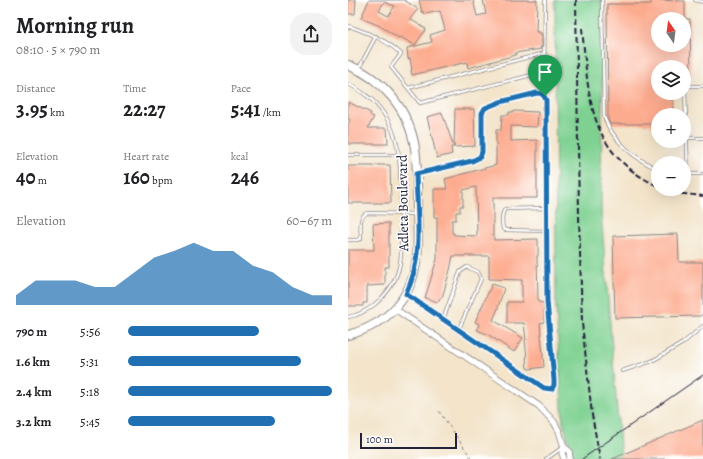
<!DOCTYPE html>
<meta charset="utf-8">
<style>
:root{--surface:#fff;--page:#f2f2f2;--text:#202124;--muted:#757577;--accent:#1f6fb2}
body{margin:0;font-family:Alegreya,serif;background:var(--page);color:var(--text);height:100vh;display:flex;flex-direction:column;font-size:15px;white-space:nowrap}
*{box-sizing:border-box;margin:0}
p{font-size:13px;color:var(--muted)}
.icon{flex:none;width:22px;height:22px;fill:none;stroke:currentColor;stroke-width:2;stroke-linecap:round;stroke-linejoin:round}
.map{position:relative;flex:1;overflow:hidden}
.drawer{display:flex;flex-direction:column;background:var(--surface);width:348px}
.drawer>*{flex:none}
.needle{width:26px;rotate:346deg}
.buttons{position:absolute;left:303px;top:12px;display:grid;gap:8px}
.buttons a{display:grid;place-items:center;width:40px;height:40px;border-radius:50%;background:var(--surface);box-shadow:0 4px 16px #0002;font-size:20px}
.scale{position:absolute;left:12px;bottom:10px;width:97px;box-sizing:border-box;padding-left:4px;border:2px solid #22223b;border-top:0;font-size:11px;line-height:14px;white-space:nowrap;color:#22223b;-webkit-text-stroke:3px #fff;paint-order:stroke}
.pin{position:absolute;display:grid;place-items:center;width:34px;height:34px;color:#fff;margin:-41px -17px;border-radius:50% 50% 50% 0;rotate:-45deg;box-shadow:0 0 4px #0007}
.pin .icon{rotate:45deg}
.round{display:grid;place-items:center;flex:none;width:42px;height:42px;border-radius:16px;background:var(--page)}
.headline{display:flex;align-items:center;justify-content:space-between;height:68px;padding:0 16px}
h1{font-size:22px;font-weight:600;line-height:30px}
.metrics{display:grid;grid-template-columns:repeat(3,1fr);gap:6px;height:68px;padding:4px 16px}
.metrics div{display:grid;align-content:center}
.metrics b{font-size:20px;font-weight:600}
.metrics small{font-size:11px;font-weight:400}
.metrics p{font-size:11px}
.chart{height:112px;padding:8px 16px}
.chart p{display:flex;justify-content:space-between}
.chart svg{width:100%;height:72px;margin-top:4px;fill:var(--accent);opacity:.7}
ul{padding:0 16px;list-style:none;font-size:13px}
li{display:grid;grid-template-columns:64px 48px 1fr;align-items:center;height:30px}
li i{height:10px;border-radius:5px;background:var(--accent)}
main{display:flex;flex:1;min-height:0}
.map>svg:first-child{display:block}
</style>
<main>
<section class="drawer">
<div class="headline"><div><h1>Morning run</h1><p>08:10 · 5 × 790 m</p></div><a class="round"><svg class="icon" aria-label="share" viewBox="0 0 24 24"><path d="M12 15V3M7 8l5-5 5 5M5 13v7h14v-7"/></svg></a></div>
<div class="metrics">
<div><p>Distance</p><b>3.95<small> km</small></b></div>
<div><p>Time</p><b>22:27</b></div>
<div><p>Pace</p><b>5:41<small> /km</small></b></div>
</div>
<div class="metrics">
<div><p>Elevation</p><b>40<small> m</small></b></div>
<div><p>Heart rate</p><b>160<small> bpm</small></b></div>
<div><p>kcal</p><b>246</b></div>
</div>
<div class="chart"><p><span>Elevation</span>60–67 m</p>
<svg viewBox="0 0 160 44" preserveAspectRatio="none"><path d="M0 44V38L10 29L20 29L30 29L40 33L50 33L60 24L70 15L80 11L90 6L100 11L110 11L120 20L130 24L140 33L150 38L160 38V44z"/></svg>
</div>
<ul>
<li><b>790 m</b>5:56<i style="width:64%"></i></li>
<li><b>1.6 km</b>5:31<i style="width:85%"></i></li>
<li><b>2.4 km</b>5:18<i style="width:100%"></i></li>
<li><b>3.2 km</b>5:45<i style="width:72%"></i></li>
</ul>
</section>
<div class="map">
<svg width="355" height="459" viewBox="0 0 355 459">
<rect width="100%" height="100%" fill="#fff"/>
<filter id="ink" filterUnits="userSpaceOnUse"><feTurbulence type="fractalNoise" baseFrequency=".025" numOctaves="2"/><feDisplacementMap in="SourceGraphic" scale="8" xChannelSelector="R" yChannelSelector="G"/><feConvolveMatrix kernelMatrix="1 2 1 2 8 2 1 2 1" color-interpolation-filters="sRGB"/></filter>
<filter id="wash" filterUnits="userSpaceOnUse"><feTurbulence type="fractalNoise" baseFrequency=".012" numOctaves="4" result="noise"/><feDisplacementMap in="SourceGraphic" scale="16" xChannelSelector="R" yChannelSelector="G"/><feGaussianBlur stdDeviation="0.9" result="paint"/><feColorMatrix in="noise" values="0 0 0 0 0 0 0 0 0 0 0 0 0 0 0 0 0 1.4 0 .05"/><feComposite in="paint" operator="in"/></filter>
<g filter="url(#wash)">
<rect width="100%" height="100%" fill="#f3e4ca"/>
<path fill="#7fd192" stroke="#507a66" d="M207 0H255L253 212 273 459H226L215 423 208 308Z"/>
<g id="blocks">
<path fill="#fdab8e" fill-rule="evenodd" d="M0 0H8L7 14H0Z
M21 0H56L70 9 62 19 78 29 67 45 52 37 51 38 32 26 13 18ZM36 2 47 6 40 16 31 11Z
M71 0H125L129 16 138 14 135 0H189L188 32H192V34H194V47H192L193 49 167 53 168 55 120 68 119 62 64 75 63 70H64L62 58 60 59 59 48 84 42 82 35 97 30 92 11 77 14 76 12H74Z
M303 0 337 1V19H310V45H336V19H342L343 76H336V67H310V93H325V115H310V127H303V124H262L260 119 259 4H303Z
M0 102 23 113 22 115 26 117 20 128H39L40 144H0V124L2 120 0 119Z
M107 109H126L127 146 106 147Z
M166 111 190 112 189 127 163 126V141L189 140V198H145V237H146V240L190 239V256H189L190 302 196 303V322L192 323 196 367 181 369 179 368 178 358H179L177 340H178L176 323H159V302H174V280L141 279V256H105L102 270 94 298H92L90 302 77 298 89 259V217H86V189H99L97 179 148 165V130H153L154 115H161V112H166ZM128 187 129 236 106 235V233H104V220H108V212H112V206H115V190Z
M94 113 106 147H103L104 154 89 158 79 117Z
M27 165H42L43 203H0V166H27Z
M41 223V267H37V285L19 286V303H15V306H0V250H26L25 224Z
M330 234 331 262H355V314L352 316 267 318 265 236Z
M144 284 156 288 149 311 145 320 175 338 166 352 141 335 129 330 131 324 127 322Z
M355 420V459H264Z"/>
</g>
</g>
<g filter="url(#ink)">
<use href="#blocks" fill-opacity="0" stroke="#8a8382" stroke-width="1"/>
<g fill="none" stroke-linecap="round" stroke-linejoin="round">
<g stroke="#8a8382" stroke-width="4">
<path id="lane" d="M254 0 256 117C265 141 287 159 310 169
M347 0 355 2
M0 28 1 26C19 33 38 39 53 54L43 67 72 103 196 72 197 0
M11 68 28 36
M0 84C8 87 16 94 23 99 58 131 52 175 53 218 53 238 56 263 46 281 37 298 19 314 0 317
M60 88 197 53
M339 138H355
M0 155H51
M336 174H355
M340 174 337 90 339 86H355
M198 208V231
M0 240H9L13 239C13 230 10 217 19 213L67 214
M58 294 196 388 204 389 206 385V380L200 312 198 231 159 230 155 229C154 223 153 214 157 209L198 208 197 96 193 93H189L152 103 137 108 134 113V151L132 157 124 161 71 173
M95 320 112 272 119 267 130 272 133 279 110 331
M274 371 304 361 335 343 355 326
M198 459 214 448"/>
</g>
<g stroke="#8a8382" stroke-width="7">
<path id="street" d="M47 309 191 406 206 422 211 431 216 447 221 451 222 459
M216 459 214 453 216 447"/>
</g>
<g stroke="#8a8382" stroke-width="10">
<path id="secondary" d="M0 65C35 79 61 110 67 148 70 167 69 187 69 206 69 223 71 241 69 257 64 299 40 324 0 335"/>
</g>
<path stroke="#8a8382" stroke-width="1" stroke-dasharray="3 3" stroke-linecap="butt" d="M91 411 124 459"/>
<use href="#lane" stroke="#fff" stroke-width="2.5"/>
<use href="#street" stroke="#fff" stroke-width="5.5"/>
<use href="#secondary" stroke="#fff" stroke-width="8"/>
<path stroke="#22223b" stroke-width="1" d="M234 459 355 375"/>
<path stroke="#22223b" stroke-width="2" stroke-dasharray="6 3" stroke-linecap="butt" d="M228 0 231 217 234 323 244 415 252 459
M234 28C241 96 239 153 310 186
M316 189 327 193 355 196"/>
</g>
</g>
<g fill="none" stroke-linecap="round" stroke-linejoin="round" filter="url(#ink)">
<g stroke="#fff" stroke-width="8">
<path id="route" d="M189 93C194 93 196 95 198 100L199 301 206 380V385L204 389 196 388 58 294C76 257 69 214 68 174L124 161 132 157 134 152V113L137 108 152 102Z"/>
</g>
<use href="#route" stroke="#1f6fb2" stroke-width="5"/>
</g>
<g text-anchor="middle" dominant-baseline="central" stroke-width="3" stroke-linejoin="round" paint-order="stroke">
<g font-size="14" fill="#22223b" stroke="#fff">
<text transform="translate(55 203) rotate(-91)">Adleta Boulevard</text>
</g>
</g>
</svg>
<div class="buttons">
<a><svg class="needle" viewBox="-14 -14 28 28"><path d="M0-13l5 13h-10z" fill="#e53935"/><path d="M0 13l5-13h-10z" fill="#757577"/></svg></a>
<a><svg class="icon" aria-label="layers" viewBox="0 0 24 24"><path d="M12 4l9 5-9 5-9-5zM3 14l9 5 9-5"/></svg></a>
<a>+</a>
<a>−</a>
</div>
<div class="scale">100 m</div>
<div class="pin" style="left:197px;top:96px;background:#1e9e55"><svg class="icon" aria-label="arrive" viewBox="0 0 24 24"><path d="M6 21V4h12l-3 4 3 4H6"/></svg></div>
</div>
</main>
